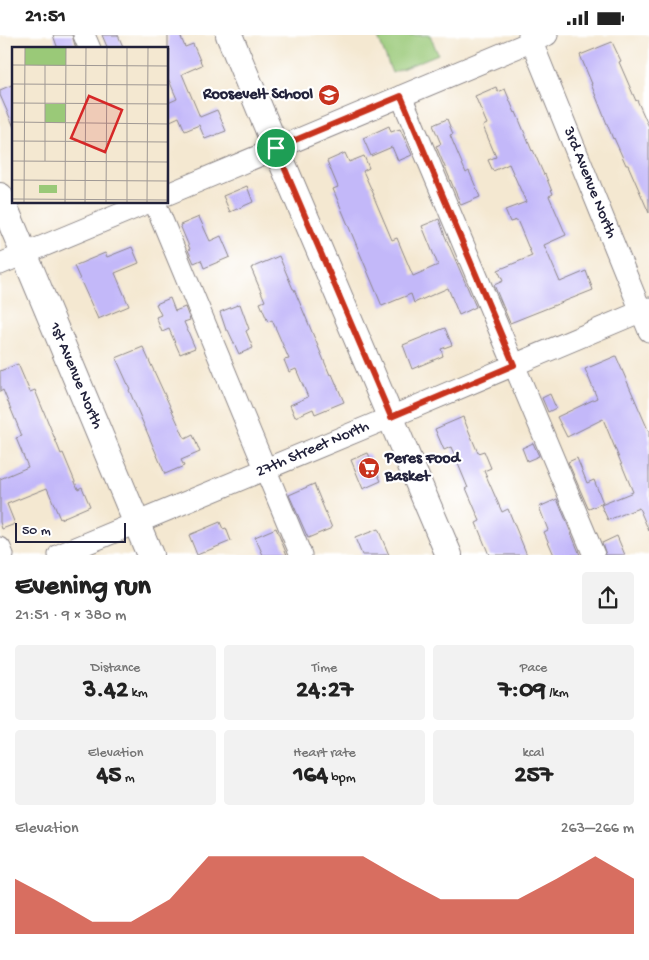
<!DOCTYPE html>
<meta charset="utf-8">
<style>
:root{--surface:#fff;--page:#f2f2f2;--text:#222;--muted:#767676;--accent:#c8321e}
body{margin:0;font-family:"Gochi Hand",sans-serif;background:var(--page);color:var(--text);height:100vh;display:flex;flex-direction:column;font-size:19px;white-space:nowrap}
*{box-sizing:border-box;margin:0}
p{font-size:16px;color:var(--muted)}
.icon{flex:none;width:28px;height:28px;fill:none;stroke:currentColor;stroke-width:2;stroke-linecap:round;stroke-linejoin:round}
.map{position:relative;height:520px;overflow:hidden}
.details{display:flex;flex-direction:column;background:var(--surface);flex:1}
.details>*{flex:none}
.scale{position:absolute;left:15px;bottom:12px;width:111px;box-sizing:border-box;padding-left:5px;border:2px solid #22223b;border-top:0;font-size:14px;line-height:18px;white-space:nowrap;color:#22223b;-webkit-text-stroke:4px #fff;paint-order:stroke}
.pin{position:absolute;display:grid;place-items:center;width:42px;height:42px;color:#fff;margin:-21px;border:2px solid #fff;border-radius:50%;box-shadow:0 1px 5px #0007}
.round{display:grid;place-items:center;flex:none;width:52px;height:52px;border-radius:5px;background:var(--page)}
.summary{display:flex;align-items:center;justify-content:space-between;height:85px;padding:0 15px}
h1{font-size:28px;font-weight:700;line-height:38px}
.figures{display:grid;grid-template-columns:repeat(3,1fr);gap:8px;height:85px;padding:5px 15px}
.figures div{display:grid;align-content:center;border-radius:5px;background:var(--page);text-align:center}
.figures b{font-size:25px;font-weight:700}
.figures small{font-size:14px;font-weight:400}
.figures p{font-size:14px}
.chart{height:140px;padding:10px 15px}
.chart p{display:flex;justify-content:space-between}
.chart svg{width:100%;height:90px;margin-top:5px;fill:var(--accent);opacity:.7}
.status{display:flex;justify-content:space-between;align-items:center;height:35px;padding:0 25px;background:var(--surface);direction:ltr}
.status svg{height:14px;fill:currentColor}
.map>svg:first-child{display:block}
</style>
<div class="status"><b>21:51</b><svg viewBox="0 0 49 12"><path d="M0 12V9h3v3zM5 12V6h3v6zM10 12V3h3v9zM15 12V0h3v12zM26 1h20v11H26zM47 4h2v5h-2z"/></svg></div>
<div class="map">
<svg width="649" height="520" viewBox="0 0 649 520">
<rect width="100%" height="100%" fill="#fff"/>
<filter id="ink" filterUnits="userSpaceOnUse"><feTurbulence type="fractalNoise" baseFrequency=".02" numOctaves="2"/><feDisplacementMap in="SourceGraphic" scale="10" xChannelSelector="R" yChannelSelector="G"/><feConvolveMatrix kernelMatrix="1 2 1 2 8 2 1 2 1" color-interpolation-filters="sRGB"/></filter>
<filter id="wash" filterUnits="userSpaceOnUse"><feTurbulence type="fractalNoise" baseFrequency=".0096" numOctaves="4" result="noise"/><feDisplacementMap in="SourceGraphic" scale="20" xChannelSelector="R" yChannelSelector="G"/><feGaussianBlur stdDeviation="1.12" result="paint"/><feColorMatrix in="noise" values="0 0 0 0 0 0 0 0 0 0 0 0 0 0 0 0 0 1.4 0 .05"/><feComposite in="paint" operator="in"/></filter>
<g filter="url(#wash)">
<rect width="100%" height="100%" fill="#f4e8d1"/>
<path fill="#9ac978" stroke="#5e765a" d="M377 0H430L438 19 392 38Z"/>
<g id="blocks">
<path fill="#c3b8f9" d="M53 0H72L76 14H58Z
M102 0H118L124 14H108Z
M168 0H180L185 12 193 9 202 30 182 39 200 82 217 75 226 96 205 104 199 90 185 96 179 82 168 87V68L177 64 168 43Z
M612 7 621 26 619 27 636 66 637 65 649 92V178L628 130H626L614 103 613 104 591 49H592L580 20Z
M14 49V92L0 60V55Z
M496 52 498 57 505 54 515 78 516 77 532 116 533 115 544 140 545 139 553 159 549 161 566 200 544 210 560 247 586 236 593 255 510 288 494 250 503 246 498 235 532 221 517 185 510 187 505 175 526 167 509 129 493 136 488 125 496 122 483 91 487 89 475 61Z
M447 84 453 99 450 100 466 138 469 136 480 162 461 170 436 111 441 109 433 90Z
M389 91 391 97 400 94 412 120 398 126 392 112 371 121 363 103Z
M345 118 349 127 364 121 369 133 363 136 374 160H373L392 205 397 203 413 241 438 230 422 191 439 184 445 201 476 272 459 280 448 253 414 268 411 259 382 271 333 154 338 152 327 126Z
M247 151 253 167 230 177 223 161Z
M199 182 210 206 221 201 230 222 204 233 201 225 194 228 188 215 190 214 180 190Z
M132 212 139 228 115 238 129 271 98 284 74 231 105 218 107 222Z
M279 221 293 254H294L330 340 332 339 344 367 315 379 313 374 295 382 290 370 308 362 296 334 289 337 284 325 289 324 272 285 268 287 260 268 265 266 251 233Z
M170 263 175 276 185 272 190 285 184 287 195 313 180 319 169 294 162 297 156 282 161 280 156 269Z
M240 269 249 294 246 296 253 313 239 319 228 295H226L220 277Z
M445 293 452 310 441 314 443 321 412 334 403 310Z
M143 312 185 404 193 400 200 417 181 425 184 431 165 439 129 355 130 354 116 323Z
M616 321 649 397V496L639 473 608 485 601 470 633 457 603 384 567 402 557 382 597 363 585 334Z
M18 329 30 357 35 355 61 419 63 418 78 454 82 452 90 471 60 484 47 453 7 469 15 489 2 494 0 487V444L28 432 16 403 22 401 3 355 0 357V336Z
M550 359 556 373 548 377 542 363Z
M463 382 478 418 484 416 491 433 484 436 502 477 508 474 527 520H489L476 488 480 486 466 453H468L451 412 444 415 435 394Z
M533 408 539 421 527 426 522 413Z
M368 418 381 446 363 454 351 425Z
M577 423 587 448 594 445 603 468 589 474 588 473 568 427Z
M314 449 332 493 308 503 289 460Z
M557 464 565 483 580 520H554L544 497 548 495 539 472Z
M220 487 223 494 226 493 231 506 197 520 189 500Z
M276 493 287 520H263L255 502Z
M378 494 389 520H362L355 503Z
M617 501 625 520H606L602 508Z"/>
</g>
</g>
<g filter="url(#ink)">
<use href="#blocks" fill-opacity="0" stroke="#8b8586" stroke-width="1"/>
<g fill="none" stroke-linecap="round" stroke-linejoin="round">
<g stroke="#8b8586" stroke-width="23">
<path id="minor" d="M84 0 90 14
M529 0 649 296
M401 61 594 520
M168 159 547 0
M155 168 301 520
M0 229 147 168
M0 513 3 520
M59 520 391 382 649 273"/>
</g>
<g stroke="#8b8586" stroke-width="28">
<path id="major" d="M229 0 276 113 449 520
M0 161 150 520"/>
</g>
<use href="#minor" stroke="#fff" stroke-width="21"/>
<use href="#major" stroke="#fff" stroke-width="26"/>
</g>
</g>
<g fill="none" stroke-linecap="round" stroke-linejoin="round" filter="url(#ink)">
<g stroke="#fff" stroke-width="10">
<path id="route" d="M401 61 514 330 391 382 276 113Z"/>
</g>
<use href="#route" stroke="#c8321e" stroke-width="6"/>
</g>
<defs>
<g id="school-disc" transform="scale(1.125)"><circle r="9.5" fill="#c8321e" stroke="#fff"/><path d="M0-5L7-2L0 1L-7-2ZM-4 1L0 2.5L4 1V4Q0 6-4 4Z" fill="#fff"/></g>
<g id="supermarket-disc" transform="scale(1.125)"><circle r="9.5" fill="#c8321e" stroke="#fff"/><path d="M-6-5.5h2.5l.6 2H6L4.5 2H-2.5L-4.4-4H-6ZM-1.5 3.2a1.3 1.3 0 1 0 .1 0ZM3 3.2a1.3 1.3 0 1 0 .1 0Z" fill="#fff"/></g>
</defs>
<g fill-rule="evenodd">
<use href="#school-disc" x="329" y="60"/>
<use href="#supermarket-disc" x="369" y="433"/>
</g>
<g text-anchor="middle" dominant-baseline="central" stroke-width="4.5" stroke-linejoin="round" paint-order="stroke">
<g font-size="16" font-weight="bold" fill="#22223b" stroke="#fff" text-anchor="end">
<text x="313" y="60">Roosevelt School</text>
<text x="385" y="424" text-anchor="start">Peres Food<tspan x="385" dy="18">Basket</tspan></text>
</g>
<g font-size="16" fill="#22223b" stroke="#fff">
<text transform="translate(589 148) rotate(68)">3rd Avenue North</text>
<text transform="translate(75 341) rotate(67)">1st Avenue North</text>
<text transform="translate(313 415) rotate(-23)">27th Street North</text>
</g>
</g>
<g transform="translate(12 12)">
<rect width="156" height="156" fill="#f4e8d1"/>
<path d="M13 0H54V19L13 18ZM33 57H54V76H33ZM27 138H45V146H27Z" fill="#9ac978"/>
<path fill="none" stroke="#a09995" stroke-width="1" d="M131 0H157M0 18 157 19M0 37 157 38M0 56 157 57M0 75 157 77M0 94 157 95M0 114 157 115M33 114V18M0 133 157 134M0 152 157 153M12 156 13 0M53 156 54 0M73 156 74 0M94 156 95 0M115 156V0M135 156 136 0M155 156 157 1"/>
<path fill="#d62828" fill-opacity="0.15" stroke="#d62828" stroke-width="2.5" d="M77 49 110 63 93 105 59 91Z"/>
<rect width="156" height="156" fill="none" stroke="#22223b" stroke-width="2.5"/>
</g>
</svg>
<div class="scale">50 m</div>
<div class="pin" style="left:276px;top:113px;background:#1e9e55"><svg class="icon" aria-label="arrive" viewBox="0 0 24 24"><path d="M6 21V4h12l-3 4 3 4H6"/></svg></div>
</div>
<section class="details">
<div class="summary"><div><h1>Evening run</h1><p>21:51 · 9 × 380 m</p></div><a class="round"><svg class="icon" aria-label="share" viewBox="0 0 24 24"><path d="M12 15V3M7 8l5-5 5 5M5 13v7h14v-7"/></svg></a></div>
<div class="figures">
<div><p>Distance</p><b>3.42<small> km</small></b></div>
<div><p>Time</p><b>24:27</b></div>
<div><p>Pace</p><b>7:09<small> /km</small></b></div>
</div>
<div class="figures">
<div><p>Elevation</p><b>45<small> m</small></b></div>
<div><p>Heart rate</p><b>164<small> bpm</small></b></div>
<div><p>kcal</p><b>257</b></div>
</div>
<div class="chart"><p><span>Elevation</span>263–266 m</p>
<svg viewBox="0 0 160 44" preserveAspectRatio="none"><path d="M0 44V17L10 27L20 38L30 38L40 27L50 6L60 6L70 6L80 6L90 6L100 17L110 27L120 27L130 27L140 17L150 6L160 17V44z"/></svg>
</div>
</section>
